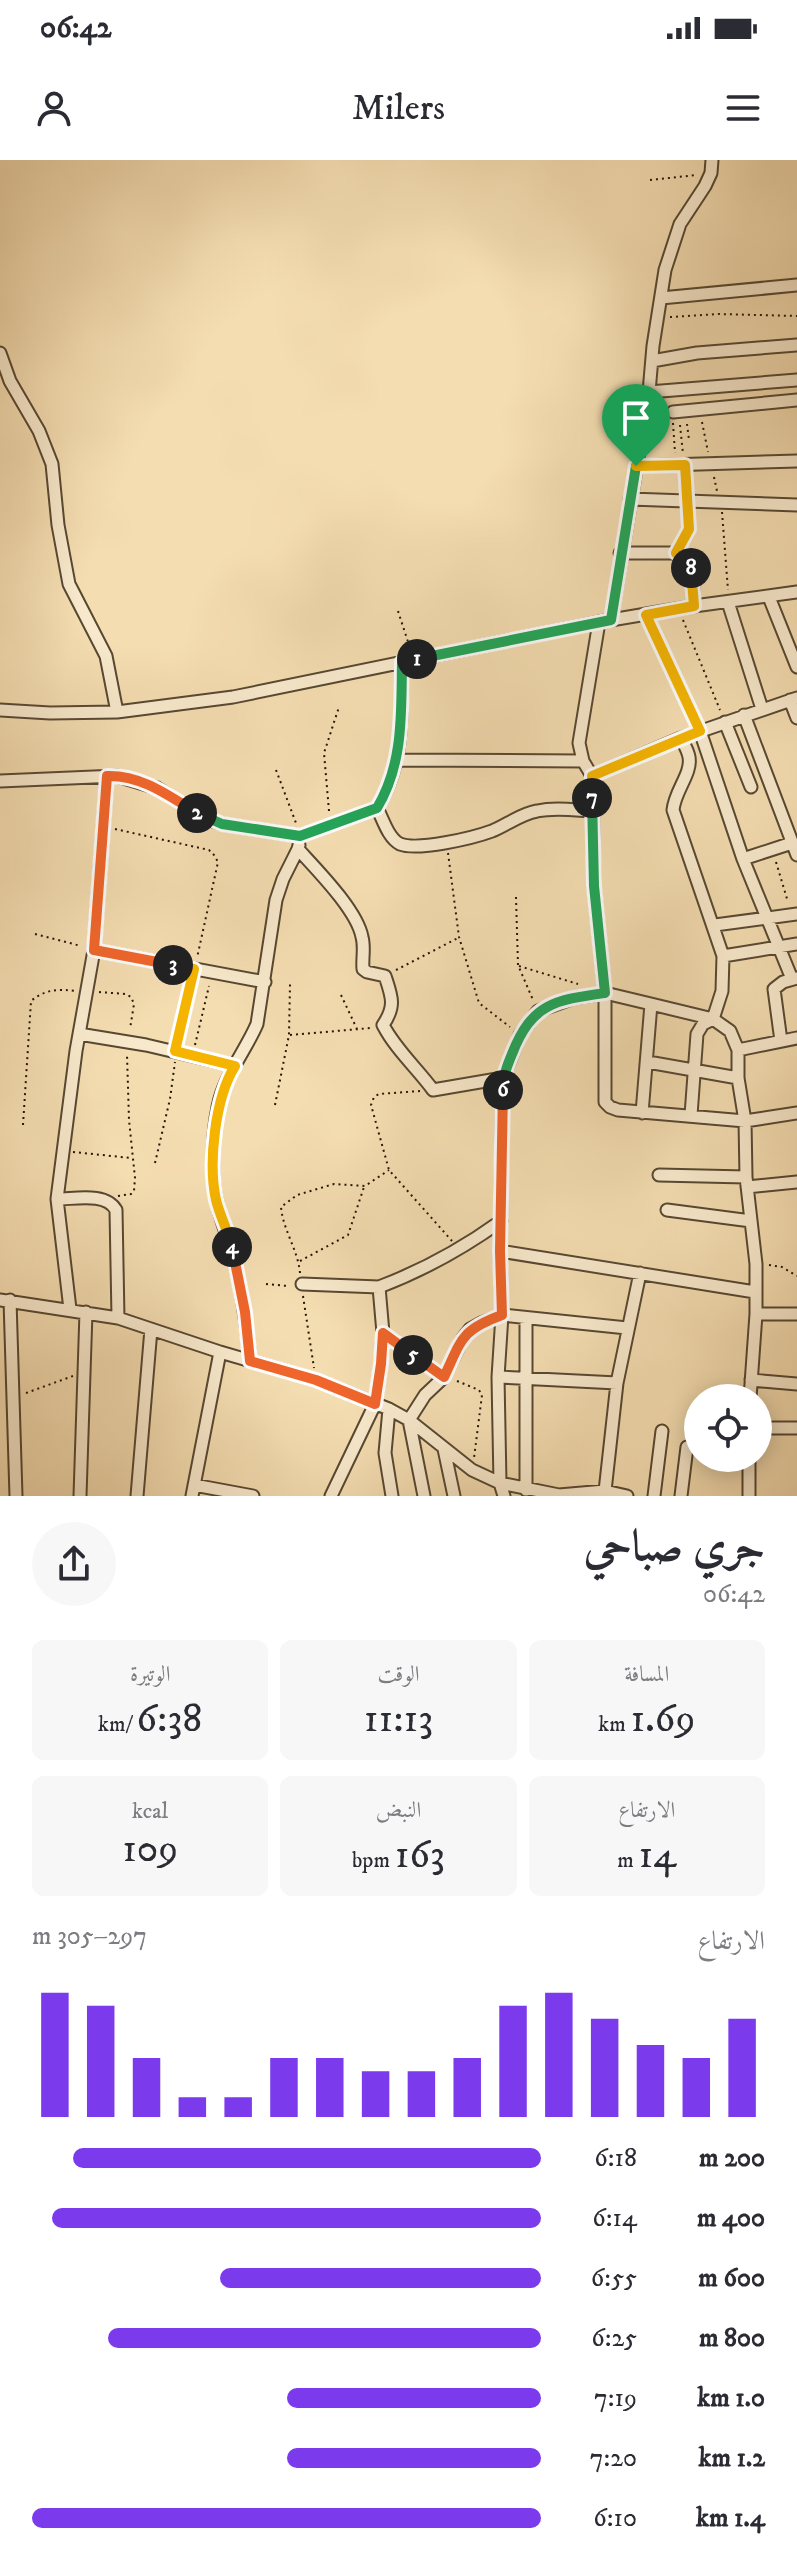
<!DOCTYPE html>
<html lang="ar">
<meta charset="utf-8">
<style>
:root{--surface:#fff;--page:#f7f7f7;--text:#2b2b33;--muted:#7c7c81;--accent:#7c3aed}
body{margin:0;font-family:"IM FELL DW Pica",Amiri,serif;background:var(--page);color:var(--text);direction:rtl;height:100vh;display:flex;flex-direction:column;font-size:30px;white-space:nowrap}
*{box-sizing:border-box;margin:0}
p{font-size:26px;color:var(--muted)}
.icon{flex:none;width:44px;height:44px;fill:none;stroke:currentColor;stroke-width:2;stroke-linecap:round;stroke-linejoin:round}
.map{position:relative;height:1336px;overflow:hidden;direction:ltr}
.drawer{display:flex;flex-direction:column;background:var(--surface);flex:1}
.drawer>*{flex:none}
.fabs{position:absolute;left:684px;top:1224px;display:grid;gap:16px}
.fabs a{display:grid;place-items:center;width:88px;height:88px;border-radius:50%;background:var(--surface);box-shadow:0 4px 20px #0003;font-size:40px}
.pin{position:absolute;display:grid;place-items:center;width:68px;height:68px;color:#fff;margin:-82px -34px;border-radius:50% 50% 50% 0;rotate:-45deg;box-shadow:0 0 8px #0007}
.pin .icon{rotate:45deg}
.km{position:absolute;width:40px;height:40px;margin:-20px;border-radius:50%;background:#222;color:#fff;font-size:22px;line-height:40px;text-align:center}
.round{display:grid;place-items:center;flex:none;width:84px;height:84px;border-radius:42px;background:var(--page)}
.overview{display:flex;align-items:center;justify-content:space-between;height:136px;padding:0 32px}
h1{font-size:44px;font-weight:600;line-height:60px}
.metrics{display:grid;grid-template-columns:repeat(3,1fr);gap:12px;height:136px;padding:8px 32px}
.metrics div{display:grid;align-content:center;border-radius:12px;background:var(--page);text-align:center}
.metrics b{font-size:40px;font-weight:600}
.metrics small{font-size:22px;font-weight:400}
.metrics p{font-size:22px}
.chart{height:224px;padding:16px 32px}
.chart p{display:flex;justify-content:space-between}
.chart svg{width:100%;height:144px;margin-top:8px;stroke:var(--accent);stroke-width:6}
ul{padding:0 32px;list-style:none;font-size:26px}
li{display:grid;grid-template-columns:128px 96px 1fr;align-items:center;height:60px}
li i{height:20px;border-radius:10px;background:var(--accent)}
.status{display:flex;justify-content:space-between;align-items:center;height:56px;padding:0 40px;background:var(--surface);direction:ltr}
.status svg{height:22px;fill:currentColor}
header{display:flex;justify-content:space-between;align-items:center;height:104px;padding:0 32px;background:var(--surface);font-size:36px;font-weight:600}
.map>svg:first-child{display:block}
</style>
<div class="status"><b>06:42</b><svg viewBox="0 0 49 12"><path d="M0 12V9h3v3zM5 12V6h3v6zM10 12V3h3v9zM15 12V0h3v12zM26 1h20v11H26zM47 4h2v5h-2z"/></svg></div>
<header><svg class="icon" aria-label="menu" viewBox="0 0 24 24"><path d="M4 6h16M4 12h16M4 18h16"/></svg>Milers<svg class="icon" aria-label="person" viewBox="0 0 24 24"><circle cx="12" cy="8" r="4"/><path d="M4 21q1-7 8-7t8 7"/></svg></header>
<div class="map">
<svg width="797" height="1336" viewBox="0 0 797 1336">
<rect width="100%" height="100%" fill="#f4ddb1"/>
<filter id="stains"><feTurbulence type="fractalNoise" baseFrequency=".0025" numOctaves="4"/><feColorMatrix values="0 0 0 0 .2 0 0 0 0 .09 0 0 0 0 .02 0 0 0 .5 -.17"/></filter>
<radialGradient id="worn" r=".72"><stop offset=".6" stop-color="#630" stop-opacity="0"/><stop offset="1" stop-color="#630" stop-opacity=".3"/></radialGradient>
<g fill="none" stroke-linecap="round" stroke-linejoin="round">
<g stroke="#574832" stroke-width="15">
<path id="street" d="M661 138 797 125
M0 193 10 221 39 271 52 304 58 365 69 424 106 496 117 552
M652 201 697 193 797 185
M649 232 797 220
M673 252 797 240
M636 306 797 301
M630 339 797 345
M620 393H676L685 395 692 409 694 446
M769 437 797 507
M728 442 762 549
M611 460 649 232 653 186 665 110 680 64 705 26 711 13 712 0
M599 462 579 583 583 601 592 616 594 726 605 833V942L610 947 618 950 745 961 797 953
M790 540 797 558
M0 550 50 553 117 552 233 537 599 462 694 446 797 432
M744 555 797 695
M725 562 751 627
M700 571 743 699 792 819
M681 578C684 584 688 591 689 597 692 614 675 630 673 650L723 796 722 831 713 859 703 864 697 874 691 955
M396 600 583 601
M592 616 681 578 797 538
M0 621 117 616 157 628 204 658 222 664 300 676 377 648C383 659 388 678 400 684 418 691 473 678 492 671 507 665 520 654 537 651 555 647 574 650 592 651
M377 648C405 604 401 552 402 502
M299 685 298 689C316 709 357 750 362 777 365 787 362 798 363 809L367 812 385 816C392 837 396 846 383 865 396 890 417 908 433 930L503 918
M743 699 792 683
M715 765 797 754
M94 790 265 822
M723 796 797 784
M651 844 713 859 730 871 738 890V918L745 961 746 1017 756 1104V1154L750 1238
M79 874 146 885 235 906
M781 881 774 829 783 822 797 818
M738 890 797 878
M648 902 738 918
M659 1015 746 1017
M747 1027 797 1022
M57 1039C75 1039 106 1032 116 1050L118 1158
M667 1050 751 1061
M500 1091 755 1132
M302 1124 379 1127 383 1173 444 1217
M379 1127C424 1110 462 1089 501 1061
M0 1140 118 1158 220 1192 316 1220 389 1249 409 1260 472 1310 500 1323 559 1335 605 1331 627 1336
M10 1140 16 1336
M70 1149 57 1039 76 891 94 790 107 616
M756 1154H797
M250 1201C247 1168 243 1136 235 1104 230 1082 221 1061 216 1039 210 1014 213 972 218 947 224 916 245 892 257 864L276 740 283 719 298 689
M498 1217 617 1223
M751 1220 797 1224
M389 1249 385 1293 392 1336
M758 1268H797
M444 1289 454 1336
M194 1325 253 1336
M526 1330V1158
M605 1331 617 1223 640 1113
M80 1336 86 1152
M137 1336 151 1169
M192 1336 220 1192
M331 1336 375 1244 381 1204 383 1173
M424 1336 409 1260 425 1235 444 1217 463 1178 470 1169 481 1163 502 1155 627 1168
M504 1336 500 1323 498 1217 502 1155 500 1091 503 918 520 875 538 851 574 838 605 833 651 844 642 953
M654 1336 662 1271
M681 1336 687 1287
M749 1336V1298"/>
</g>
<path stroke="#231607" stroke-width="2" stroke-dasharray="2 4" stroke-linecap="butt" d="M650 20 697 15
M670 157 719 154 797 156
M702 262 708 292
M673 263 675 293
M687 264 689 280
M680 265 683 294
M686 316 687 330
M714 317 717 331
M722 352 728 430
M681 384 689 369 688 352
M398 451 410 488
M683 460 720 550
M652 467 695 559
M276 610 296 663
M329 651 324 593 339 547
M115 669 209 690 214 695 218 702 197 798
M448 693 459 777 479 843 510 867
M776 702 788 742
M516 737 518 805 533 840
M35 774 81 786
M519 806 578 824
M396 810 458 778
M99 832 126 834 131 837 134 844 130 869
M341 835 357 869
M290 875 371 868
M178 880 192 820
M195 885 209 826
M420 931 379 934 374 937 371 945 389 1010 452 1081
M275 945 289 875 290 824
M23 965 31 841C46 829 57 829 77 831
M73 992 131 998
M155 1003 170 939 175 902
M118 1036 131 1034 134 1031 135 1018 129 960 127 895
M300 1101 348 1075 364 1027
M769 1105 782 1107 797 1116
M300 1113C298 1090 283 1070 281 1047L297 1035 334 1024 365 1026 389 1010
M266 1124 288 1126
M303 1136 314 1208
M457 1221 479 1230 482 1235 474 1298
M26 1233 73 1216"/>
<use href="#street" stroke="#f8e9cc" stroke-width="11"/>
</g>
<g fill="none" stroke-linecap="round" stroke-linejoin="round">
<g stroke="#fff" stroke-width="16">
<path id="split-1" d="M417 499 611 460 636 306"/>
</g>
<g stroke="#fff" stroke-width="16">
<path id="split-2" d="M197 653 222 664 300 676 377 648C404 603 401 552 402 502L417 499"/>
</g>
<g stroke="#fff" stroke-width="16">
<path id="split-3" d="M173 805 94 790 107 616C142 615 169 636 197 653"/>
</g>
<g stroke="#fff" stroke-width="16">
<path id="split-4" d="M173 805 194 809 175 891 235 906C215 938 208 1003 216 1040 220 1056 228 1071 232 1087"/>
</g>
<g stroke="#fff" stroke-width="16">
<path id="split-5" d="M232 1087 245 1152 250 1201 316 1220 375 1244 381 1204 383 1173 413 1195"/>
</g>
<g stroke="#fff" stroke-width="16">
<path id="split-6" d="M413 1195 444 1217C462 1179 461 1170 502 1155L500 1091 503 930"/>
</g>
<g stroke="#fff" stroke-width="16">
<path id="split-7" d="M503 930C503 916 507 906 512 894 532 843 555 840 605 833L594 726 592 638"/>
</g>
<g stroke="#fff" stroke-width="16">
<path id="split-8" d="M592 638V616L700 571 646 455 694 446 691 408"/>
</g>
<g stroke="#fff" stroke-width="16">
<path id="split-9" d="M636 306 685 305 689 369 676 393 685 395 691 408"/>
</g>
<use href="#split-1" stroke="#22a559" stroke-width="10"/>
<use href="#split-2" stroke="#22a559" stroke-width="10"/>
<use href="#split-3" stroke="#f0652b" stroke-width="10"/>
<use href="#split-4" stroke="#f5b400" stroke-width="10"/>
<use href="#split-5" stroke="#f0652b" stroke-width="10"/>
<use href="#split-6" stroke="#f0652b" stroke-width="10"/>
<use href="#split-7" stroke="#22a559" stroke-width="10"/>
<use href="#split-8" stroke="#f5b400" stroke-width="10"/>
<use href="#split-9" stroke="#f5b400" stroke-width="10"/>
</g>
<rect width="100%" height="100%" filter="url(#stains)"/>
<rect width="100%" height="100%" fill="url(#worn)"/>
</svg>
<div class="fabs">
<a><svg class="icon" aria-label="locate" viewBox="0 0 24 24"><circle cx="12" cy="12" r="6"/><path d="M12 2v4M12 18v4M2 12h4M18 12h4"/></svg></a>
</div>
<div class="pin" style="left:636px;top:306px;background:#1e9e55"><svg class="icon" aria-label="arrive" viewBox="0 0 24 24"><path d="M6 21V4h12l-3 4 3 4H6"/></svg></div>
<b class="km" style="left:417px;top:499px">1</b>
<b class="km" style="left:197px;top:653px">2</b>
<b class="km" style="left:173px;top:805px">3</b>
<b class="km" style="left:232px;top:1087px">4</b>
<b class="km" style="left:413px;top:1195px">5</b>
<b class="km" style="left:503px;top:930px">6</b>
<b class="km" style="left:592px;top:638px">7</b>
<b class="km" style="left:691px;top:408px">8</b>
</div>
<section class="drawer">
<div class="overview"><div><h1>جري صباحي</h1><p>06:42</p></div><a class="round"><svg class="icon" aria-label="share" viewBox="0 0 24 24"><path d="M12 15V3M7 8l5-5 5 5M5 13v7h14v-7"/></svg></a></div>
<div class="metrics">
<div><p>المسافة</p><b>1.69<small> km</small></b></div>
<div><p>الوقت</p><b>11:13</b></div>
<div><p>الوتيرة</p><b>6:38<small> /km</small></b></div>
</div>
<div class="metrics">
<div><p>الارتفاع</p><b>14<small> m</small></b></div>
<div><p>النبض</p><b>163<small> bpm</small></b></div>
<div><p>kcal</p><b>109</b></div>
</div>
<div class="chart"><p><span>الارتفاع</span>297–305 m</p>
<svg viewBox="0 0 160 44" preserveAspectRatio="none"><path d="M5 44V6M15 44V10M25 44V26M35 44V38M45 44V38M55 44V26M65 44V26M75 44V30M85 44V30M95 44V26M105 44V10M115 44V6M125 44V14M135 44V22M145 44V26M155 44V14"/></svg>
</div>
<ul>
<li><b>200 m</b>6:18<i style="width:92%"></i></li>
<li><b>400 m</b>6:14<i style="width:96%"></i></li>
<li><b>600 m</b>6:55<i style="width:63%"></i></li>
<li><b>800 m</b>6:25<i style="width:85%"></i></li>
<li><b>1.0 km</b>7:19<i style="width:50%"></i></li>
<li><b>1.2 km</b>7:20<i style="width:50%"></i></li>
<li><b>1.4 km</b>6:10<i style="width:100%"></i></li>
</ul>
</section>
